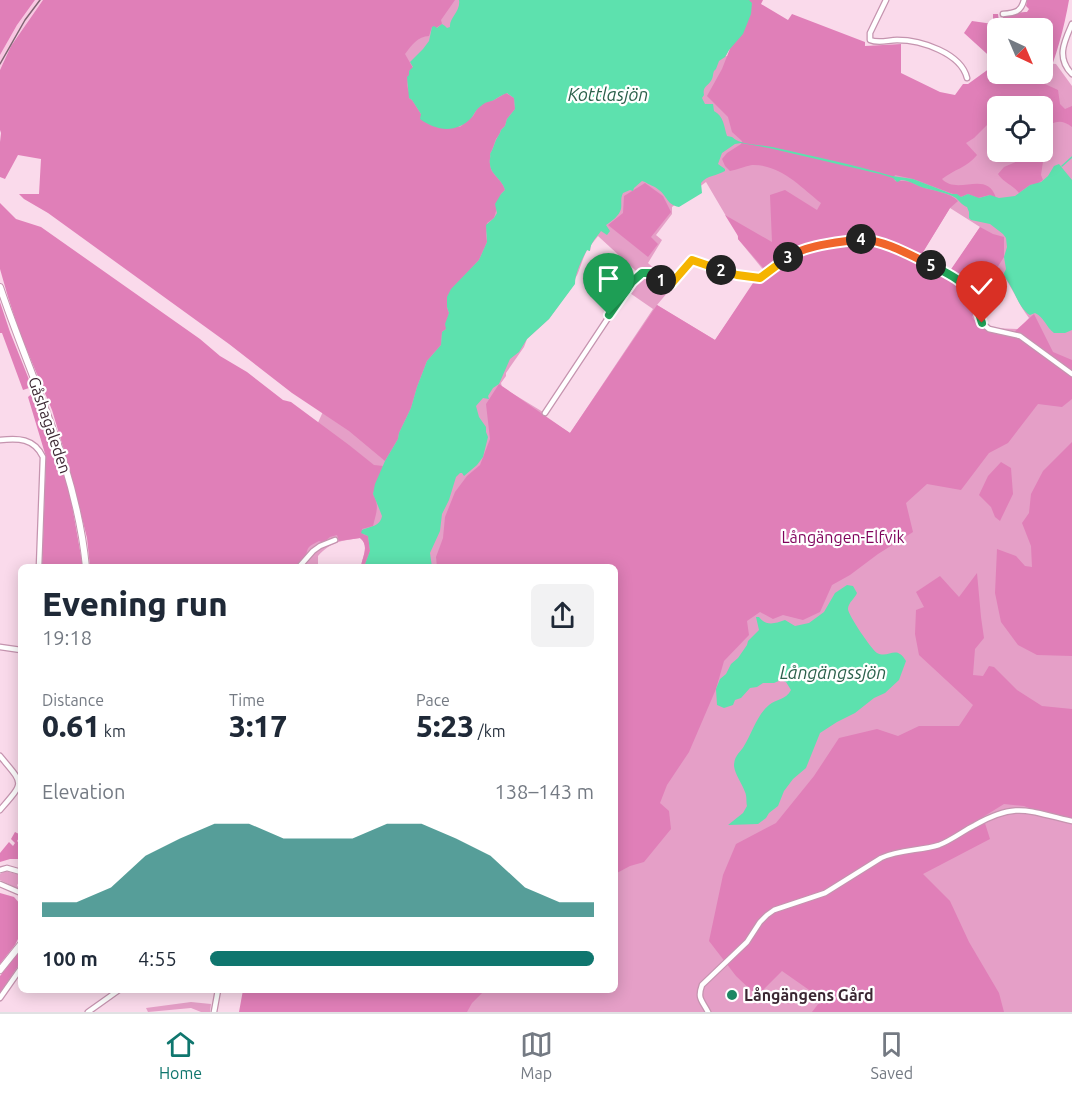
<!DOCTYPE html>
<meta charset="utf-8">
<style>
:root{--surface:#fff;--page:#f2f2f3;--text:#1f2937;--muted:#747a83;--line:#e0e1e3;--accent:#0f766e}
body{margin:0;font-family:Ubuntu,sans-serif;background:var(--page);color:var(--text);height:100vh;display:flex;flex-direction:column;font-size:22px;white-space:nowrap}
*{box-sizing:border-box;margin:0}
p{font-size:20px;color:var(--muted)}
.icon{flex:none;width:33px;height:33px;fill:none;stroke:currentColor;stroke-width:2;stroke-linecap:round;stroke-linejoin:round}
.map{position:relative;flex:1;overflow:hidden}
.side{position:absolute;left:18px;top:564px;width:600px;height:429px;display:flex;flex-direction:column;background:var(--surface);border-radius:9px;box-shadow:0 3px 15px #0003}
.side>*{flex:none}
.needle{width:39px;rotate:136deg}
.controls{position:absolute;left:987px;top:18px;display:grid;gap:12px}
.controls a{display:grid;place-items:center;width:66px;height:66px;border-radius:9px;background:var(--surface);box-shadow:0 3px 15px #0003;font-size:30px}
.pin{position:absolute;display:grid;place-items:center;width:51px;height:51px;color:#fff;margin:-62px -26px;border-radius:50% 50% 50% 0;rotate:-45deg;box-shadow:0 0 6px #0007}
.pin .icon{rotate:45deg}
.km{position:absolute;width:30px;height:30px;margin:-15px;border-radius:50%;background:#222;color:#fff;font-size:16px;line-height:30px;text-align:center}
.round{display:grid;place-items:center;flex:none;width:63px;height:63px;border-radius:9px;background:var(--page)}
.headline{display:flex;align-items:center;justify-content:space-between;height:102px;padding:0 24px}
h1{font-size:33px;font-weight:800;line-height:45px}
.figures{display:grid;grid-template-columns:repeat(3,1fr);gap:9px;height:102px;padding:6px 24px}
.figures div{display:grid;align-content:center}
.figures b{font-size:30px;font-weight:800}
.figures small{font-size:16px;font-weight:400}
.figures p{font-size:16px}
.chart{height:168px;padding:12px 24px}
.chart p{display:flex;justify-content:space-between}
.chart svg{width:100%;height:108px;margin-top:6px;fill:var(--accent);opacity:.7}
ul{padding:0 24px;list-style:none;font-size:20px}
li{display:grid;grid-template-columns:96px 72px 1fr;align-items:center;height:45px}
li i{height:15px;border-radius:8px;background:var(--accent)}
.tabs{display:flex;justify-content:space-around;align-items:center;height:84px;border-top:2px solid var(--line);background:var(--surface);font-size:16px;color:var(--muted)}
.tabs a{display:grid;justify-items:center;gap:3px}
.tabs .active{color:var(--accent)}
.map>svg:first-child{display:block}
</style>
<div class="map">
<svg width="1072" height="1012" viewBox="0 0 1072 1012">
<rect width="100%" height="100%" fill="#fadaeb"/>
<path fill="#f8c8e2" d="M35 0H43L11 46 0 70V55L17 25Z"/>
<path fill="#e59fc7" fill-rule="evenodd" d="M248 0H749L737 43 729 50 726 56 739 59 916 115 1011 74H1042L1043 63 1056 64 1072 86V1012H398L383 990H615V567H361C362 557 370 546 360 538 341 541 332 541 318 556V565L328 567H278L311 438 331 394ZM998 106H1042V152H998ZM706 182 726 216C734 219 738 231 738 239L765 272 755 282 715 340 657 305 673 286 648 263 662 240 656 235 672 214V207ZM950 208 980 227 950 272 921 255ZM598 236 636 271 624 289 653 309 570 433 547 418 543 412 502 387 501 383 506 376V373L524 347 527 339 549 319 575 283 574 281C575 278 577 276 578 273 581 265 583 258 587 250L590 251 591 245ZM1003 275C1013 289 1019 305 1029 318L1019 329 990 328C983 322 977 312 978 303Z
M5 871 21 875V881L17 885 18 887 21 888V890L0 880V874Z
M191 1002 211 1004 210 1012H201L191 1008 148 1012 146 1008Z"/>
<path fill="#e07fb8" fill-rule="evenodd" d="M0 0H35L17 25 0 55Z
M43 0H455L441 20 442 24 436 28 432 27 429 36C418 36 411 46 405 54L413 68C409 74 406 81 408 89 409 92 410 95 409 98L412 100 421 114 460 127 473 116 477 109 483 103 494 100 506 93 514 98 515 109 507 119 505 126 501 130C500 134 498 136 496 139 494 144 493 149 490 154 491 157 489 160 490 164 490 174 503 180 505 190L501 194 494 218 487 223 486 235 487 242 479 260 452 289 448 297 447 307 449 313 446 324V329L442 332 441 345 427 361 417 387 411 408 399 433 398 439 385 461 349 431 292 393 229 344 48 213 24 199 19 194H39L41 159 18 155 5 179 0 177V142L1 133 0 130V70L11 46Z
M749 0H763L761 4 788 20 792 14 865 42V46L901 44V73L940 92 955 95 963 84H968L997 63 964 33 972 21 993 24V14H998L999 22 1003 21V17C1012 17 1018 11 1027 12L1029 9 1026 6 1027 0H1069C1064 29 1056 57 1045 84L1058 90 1060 104 1065 109 1072 106V127C1060 118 1055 122 1043 128L1042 106H1031L1030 99 1021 106H998L997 115 974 138 966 143 977 155C968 167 953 170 942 179 958 196 987 169 996 198L990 195 978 198 968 194 961 197 913 179 895 175 894 177 895 181C898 181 901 181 904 181 911 181 916 185 922 187 933 191 950 192 958 201L950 208 917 262 945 278 980 227 993 234 1004 237V257L997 268 1002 275 978 303 972 317C985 334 992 333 1012 334L1034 314 1053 352 1072 360V399L1062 407 1038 404 1008 443 989 453 961 490 927 484 906 503 913 532 878 554 850 575 832 585 820 612 803 620 783 615 773 619 760 612 747 621 749 635 724 661 716 689 689 752 667 785 660 803 669 811 671 829 644 862 630 866 615 874V567H437L436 557 443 538 445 517 455 492 467 476 480 465 490 439 486 404 499 384 570 433 657 305 715 340 755 280 766 271 738 239V236L725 215 772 242 770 195 785 190 817 210 821 203C801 187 780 164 752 165 745 166 737 170 730 171L725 166 722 159 727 153 741 144 742 141 732 132 728 117 707 96 722 69ZM998 28H1042V74H998Z
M1043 144 1045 148 1041 175 1043 180 1037 184 1030 185 1019 193C1013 185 1004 183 998 174L1004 167 1018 161 1022 152H1042Z
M645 183 663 196 671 212 651 237 658 244 648 257 608 225 623 213 624 196Z
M0 203 16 219 41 227 200 339 220 356 247 372 283 400 291 402 349 445 374 465 383 466 373 494C380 506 376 513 373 526L362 529 363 534 368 536 370 551 364 567H361C362 557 370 546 360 538L339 541 337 535 330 537 323 543 319 541C302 549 311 549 303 560 301 562 298 565 295 567H90L87 538 69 467 52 410 20 334 8 297 0 269Z
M0 302 10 332 32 387 23 390 2 333H0Z
M34 392 55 442 70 494 83 567H42L46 457 28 397Z
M1072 442V656L1037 655 1018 645 1001 622 995 593 997 549 1016 556 1025 566 1032 567 1031 546 1022 523 1029 513 1031 494 1043 471Z
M1001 462 1011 468 1013 494 1000 521 995 517 991 507 979 495 988 476Z
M977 573 981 617 984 638 975 649 973 675 983 676 989 666 994 667 1017 690 1042 706 1072 709V820L1047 815 1024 806 1004 804 983 817 990 839 923 874 950 901 969 942 999 993 1004 1012H812L822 999 782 971 757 996 736 976 709 941 723 875 736 844 776 823 814 776 839 738 877 729 898 736 919 726H959L973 705 919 655 915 634 916 610 924 607 916 592 940 576 959 597Z
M15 832 21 835 17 841 21 845V859H10L0 862V853L9 842 13 846 15 843 11 839Z
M0 893 14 897 21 905V933L15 945 0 964Z
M21 949V962L0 993V976Z
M243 990H485L472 1003 467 1012H239Z"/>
<path fill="#5de1ae" d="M459 0H749L752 3 751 14 743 34 729 50 725 57 719 61 716 69 714 71C713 73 713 77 712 79 709 86 702 86 704 95L702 98 705 104H713L714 111C724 116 724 127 727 136L732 137C742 146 759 144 772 147 812 156 852 164 892 176L913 179 952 194H957L961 197 968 194 979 198 990 195 999 198 1015 196 1030 185 1041 182 1048 176 1054 166 1059 164 1072 180V330L1065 333H1054C1046 327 1044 317 1035 313L1030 315C1018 308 1014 287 1003 275L1006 269 1004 257 1007 247 1006 238 1003 234 990 224 971 220 969 218V212L967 207C962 205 960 202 956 198 948 193 933 190 924 188 917 186 909 180 901 180 899 181 898 182 897 182L893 178 880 174 769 148 741 143 735 144 722 153 718 164 725 169V171C717 176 707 175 701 183L702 193 679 207C666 204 668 197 659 190 655 186 649 185 645 182L642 181 634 188 633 191 630 190 623 193C620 199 622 203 621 209 619 216 612 221 606 225L610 231 607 235 601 231C597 237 590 243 590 251L587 250C581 261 575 274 575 284L549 319 527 339 519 352 510 359 499 384 493 388 488 396 489 399 483 398 476 406 479 417 486 427V432L488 437 483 457 477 465 464 476 462 473H460L456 477 449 500 442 514 440 531 430 553 432 567H364L370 551 368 536 361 533 362 530C370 526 380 527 382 516 379 508 376 501 373 494L375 484 385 461 398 439 399 433 411 408 417 387 427 361 441 345 442 332 446 329 445 324 449 313 447 307V297L451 289 479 260 487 242 486 225 494 218 497 213 495 204 501 194 505 190C503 180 490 174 490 164 489 160 491 157 490 154 493 149 494 145 496 140 498 136 500 134 501 130L505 126 507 119 515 109 514 98 507 93C502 95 498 97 494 100 489 102 485 102 481 106 476 109 475 113 472 117 457 134 436 131 420 119L421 114 412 100 409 98 407 77 409 75V71L413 67 410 62 423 49 429 41 432 27 434 26 437 28 442 24 445 26 447 28 450 27C449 18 461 11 459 0Z
M847 585 853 586 857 593C855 598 848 603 848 609 848 615 872 650 877 653 889 659 896 644 906 661L899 680 885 693 874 698 855 713 837 722 820 733 806 768 793 779 784 791 778 806 769 813 766 818 758 824 728 825 743 813 747 806C746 801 747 796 745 792 742 783 735 775 734 766 734 755 741 752 744 746 752 733 757 715 769 705 776 699 786 700 791 690L786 682 781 680 774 683H763L757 687 750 688 741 698 735 700 733 705 724 708 717 705 716 689 720 679 726 674 731 664 738 658 747 645 748 641 759 630 756 617H759C766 626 774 624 785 620L795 626 809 623 824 612 835 593Z"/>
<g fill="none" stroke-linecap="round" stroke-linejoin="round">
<path stroke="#5de1ae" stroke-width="1.5" d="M1062 166 1072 157"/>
<g stroke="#c594af" stroke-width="7">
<path id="street" d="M886 0 870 33V40C879 44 888 40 897 40 921 40 961 53 967 78
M1003 14C1015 13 1021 12 1024 0
M1072 24C1064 42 1056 58 1072 74
M545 413 626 291C642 269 647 268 667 286L672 283 692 260 737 275 760 278 798 251 840 242 861 239 876 241 904 251 945 272 966 287 973 296 982 323 989 329 1020 336 1072 374
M0 440C18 438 34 438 43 457L39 567
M299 567 313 551 320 546 335 540
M0 647 21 650
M0 756C24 785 25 781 0 810
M0 870 7 868 21 872
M0 884 21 893
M0 998 21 968
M88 1012 119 990
M214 1012 218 990
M708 1012C702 1000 697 999 702 985L747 942 760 922 767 915 774 910 825 893 881 858C900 849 920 851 939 845 952 840 963 831 975 825 1018 801 1029 812 1072 821"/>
</g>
<g stroke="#c594af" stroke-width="8">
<path id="secondary" d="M0 287C32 382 76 466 86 567
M0 970 21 944"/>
</g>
<use href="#street" stroke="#fff" stroke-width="4.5"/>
<use href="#secondary" stroke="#fff" stroke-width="6"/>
<path stroke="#7e6572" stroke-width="1.5" d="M0 64 25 20 40 0"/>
</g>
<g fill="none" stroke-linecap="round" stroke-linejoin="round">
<g stroke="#fff" stroke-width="12">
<path id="split-1" d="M609 315 632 282 642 273H651L661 280"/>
</g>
<g stroke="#fff" stroke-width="12">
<path id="split-2" d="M661 280 667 286 672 283 692 260 721 270"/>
</g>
<g stroke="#fff" stroke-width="12">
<path id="split-3" d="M721 270 737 275 760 278 788 257"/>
</g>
<g stroke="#fff" stroke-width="12">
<path id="split-4" d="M788 257C809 244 837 243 861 239"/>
</g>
<g stroke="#fff" stroke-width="12">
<path id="split-5" d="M861 239C886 241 908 254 931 265"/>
</g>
<g stroke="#fff" stroke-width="12">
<path id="split-6" d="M931 265C945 272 965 281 973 296 977 304 979 314 982 323"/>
</g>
<use href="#split-1" stroke="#22a559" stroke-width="8"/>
<use href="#split-2" stroke="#f5b400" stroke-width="8"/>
<use href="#split-3" stroke="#f5b400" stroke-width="8"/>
<use href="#split-4" stroke="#f0652b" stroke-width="8"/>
<use href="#split-5" stroke="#f0652b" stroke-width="8"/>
<use href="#split-6" stroke="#22a559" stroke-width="8"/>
</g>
<circle fill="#1d8763" stroke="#fff" stroke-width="2" cx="732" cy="995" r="6"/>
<g text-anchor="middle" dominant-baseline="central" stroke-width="4.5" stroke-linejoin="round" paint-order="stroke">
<g font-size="16" fill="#3b2732" stroke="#fff">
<text transform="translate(50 425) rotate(71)">Gåshagaleden</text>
</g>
<g font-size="16" fill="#7f025b" stroke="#fff">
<text x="843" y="537">Långängen-Elfvik</text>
</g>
<g font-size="16" font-weight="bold" fill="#3b2732" stroke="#fff" text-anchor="start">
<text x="744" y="995">Långängens Gård</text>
</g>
<g font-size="18" font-style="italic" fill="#2c614c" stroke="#fff">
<text x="608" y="94">Kottlasjön</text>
<text x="833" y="672">Långängssjön</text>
</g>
</g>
</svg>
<div class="controls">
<a><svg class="needle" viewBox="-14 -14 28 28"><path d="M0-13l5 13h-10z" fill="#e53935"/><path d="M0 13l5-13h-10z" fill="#747a83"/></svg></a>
<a><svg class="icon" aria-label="locate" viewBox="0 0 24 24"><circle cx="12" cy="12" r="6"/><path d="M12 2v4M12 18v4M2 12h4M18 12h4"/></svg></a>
</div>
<div class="pin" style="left:609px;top:315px;background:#1e9e55"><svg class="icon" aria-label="arrive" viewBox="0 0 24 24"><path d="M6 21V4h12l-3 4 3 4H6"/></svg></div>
<div class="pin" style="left:982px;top:323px;background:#d93025"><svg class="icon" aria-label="check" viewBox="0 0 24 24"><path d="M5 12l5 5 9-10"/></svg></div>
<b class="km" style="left:661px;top:280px">1</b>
<b class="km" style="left:721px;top:270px">2</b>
<b class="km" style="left:788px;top:257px">3</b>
<b class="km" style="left:861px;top:239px">4</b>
<b class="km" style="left:931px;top:265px">5</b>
<section class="side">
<div class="headline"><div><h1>Evening run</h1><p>19:18</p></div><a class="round"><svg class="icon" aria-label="share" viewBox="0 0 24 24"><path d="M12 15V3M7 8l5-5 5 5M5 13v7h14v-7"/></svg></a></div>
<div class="figures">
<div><p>Distance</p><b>0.61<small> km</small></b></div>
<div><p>Time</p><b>3:17</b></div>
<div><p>Pace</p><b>5:23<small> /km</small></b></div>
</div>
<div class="chart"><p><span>Elevation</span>138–143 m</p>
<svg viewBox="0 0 160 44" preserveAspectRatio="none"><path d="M0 44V38L10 38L20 32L30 19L40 12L50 6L60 6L70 12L80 12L90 12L100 6L110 6L120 12L130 19L140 32L150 38L160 38V44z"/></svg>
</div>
<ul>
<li><b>100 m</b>4:55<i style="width:100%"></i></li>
</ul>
</section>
</div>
<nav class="tabs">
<a class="active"><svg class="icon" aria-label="home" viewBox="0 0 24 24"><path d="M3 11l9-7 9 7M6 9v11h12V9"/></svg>Home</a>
<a><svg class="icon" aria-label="map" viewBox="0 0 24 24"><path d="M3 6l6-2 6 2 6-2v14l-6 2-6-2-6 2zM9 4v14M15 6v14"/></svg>Map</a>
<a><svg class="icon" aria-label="saved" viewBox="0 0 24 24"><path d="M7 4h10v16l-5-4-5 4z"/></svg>Saved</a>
</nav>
